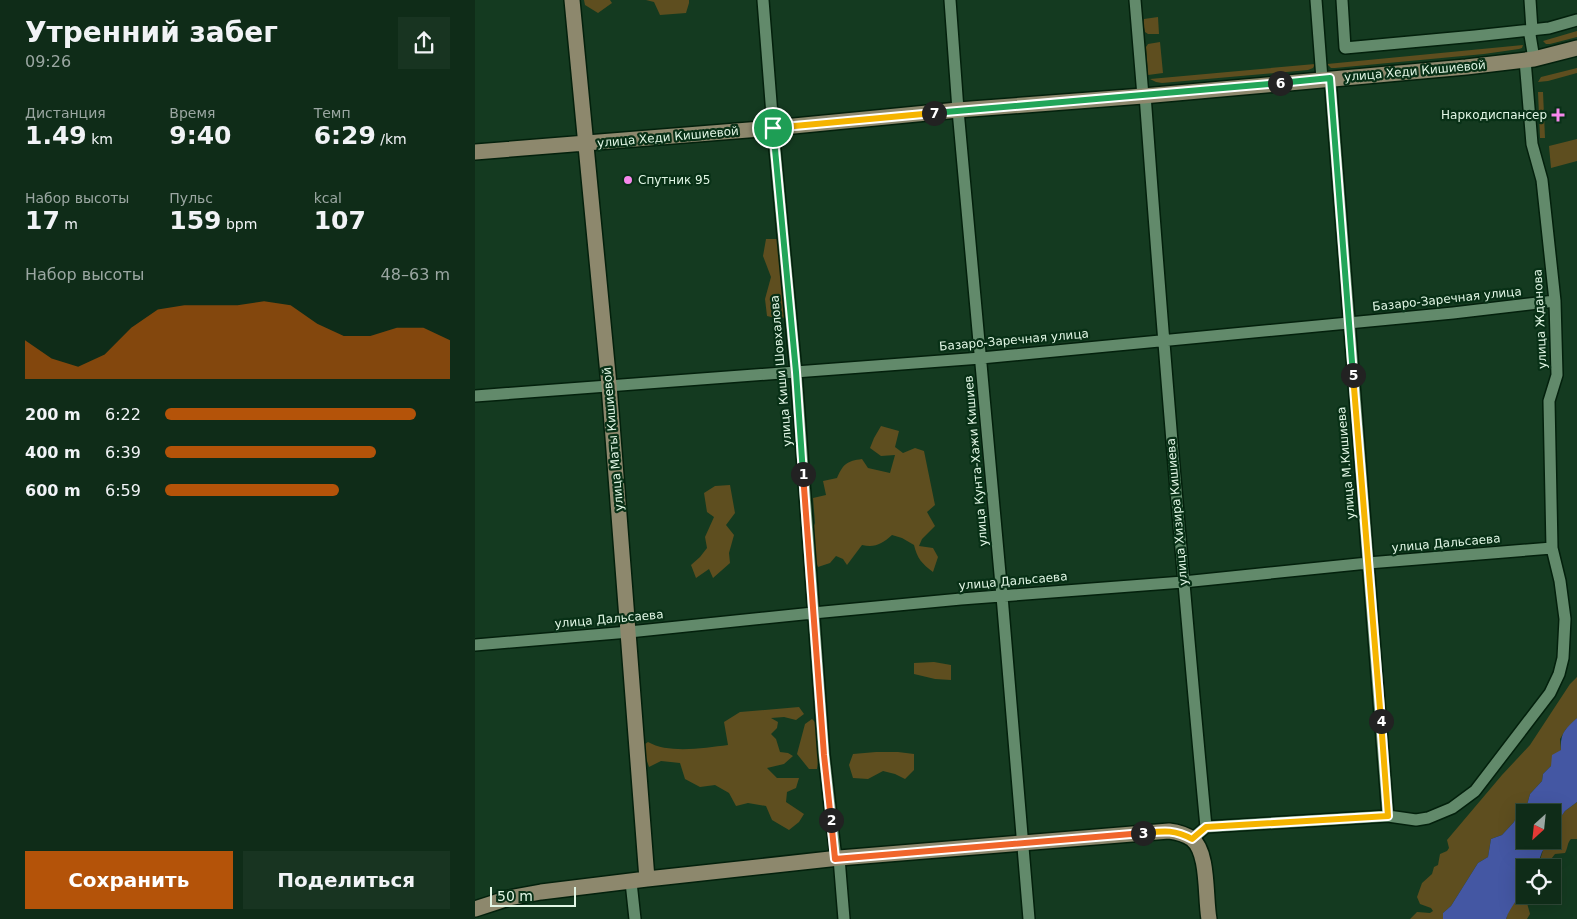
<!DOCTYPE html>
<html lang="ru">
<meta charset="utf-8">
<style>
:root{--surface:#0f2c18;--page:#183421;--text:#f1f3f6;--muted:#9ba7a2;--line:#2f4837;--accent:#b45309}
body{margin:0;font-family:"DejaVu Sans",sans-serif;background:var(--page);color:var(--text);height:100vh;display:flex;flex-direction:column;font-size:19px;white-space:nowrap}
*{box-sizing:border-box;margin:0}
p{font-size:16px;color:var(--muted)}
.icon{flex:none;width:28px;height:28px;fill:none;stroke:currentColor;stroke-width:2;stroke-linecap:round;stroke-linejoin:round}
.map{position:relative;flex:1;overflow:hidden}
.sheet{display:flex;flex-direction:column;background:var(--surface);width:475px}
.sheet>*{flex:none}
.needle{width:32px;rotate:207deg}
.tools{position:absolute;left:1041px;top:804px;display:grid;gap:10px}
.tools a{display:grid;place-items:center;width:45px;height:45px;border-radius:0px;background:var(--surface);box-shadow:0 5px 20px #0002,0 0 0 1px var(--line);font-size:25px}
.scale{position:absolute;left:15px;bottom:12px;width:86px;box-sizing:border-box;padding-left:5px;border:2px solid #e1f6e5;border-top:0;font-size:14px;line-height:18px;white-space:nowrap;color:#e1f6e5;-webkit-text-stroke:4px #083016;paint-order:stroke}
.pin{position:absolute;display:grid;place-items:center;width:42px;height:42px;color:#fff;margin:-21px;border:2px solid #fff;border-radius:50%;box-shadow:0 1px 5px #0007}
.km{position:absolute;width:25px;height:25px;margin:-12px;border-radius:50%;background:#222;color:#fff;font-size:14px;line-height:25px;text-align:center}
.round{display:grid;place-items:center;flex:none;width:52px;height:52px;border-radius:0px;background:var(--page)}
.headline{display:flex;align-items:center;justify-content:space-between;height:85px;padding:0 25px}
h1{font-size:28px;font-weight:700;line-height:38px}
.stats{display:grid;grid-template-columns:repeat(3,1fr);gap:8px;height:85px;padding:5px 25px}
.stats div{display:grid;align-content:center}
.stats b{font-size:25px;font-weight:700}
.stats small{font-size:14px;font-weight:400}
.stats p{font-size:14px}
.chart{height:140px;padding:10px 25px}
.chart p{display:flex;justify-content:space-between}
.chart svg{width:100%;height:90px;margin-top:5px;fill:var(--accent);opacity:.7}
.button{display:flex;gap:10px;margin-top:auto;padding:10px 25px}
.button a{flex:1;height:58px;border-radius:0px;background:var(--accent);color:#fff;font-size:20px;font-weight:700;line-height:58px;text-align:center}
.button a+a{background:var(--page);color:var(--text)}
ul{padding:0 25px;list-style:none;font-size:16px}
li{display:grid;grid-template-columns:80px 60px 1fr;align-items:center;height:38px}
li i{height:12px;border-radius:6px;background:var(--accent)}
main{display:flex;flex:1;min-height:0}
.map>svg:first-child{display:block}
</style>
<main>
<section class="sheet">
<div class="headline"><div><h1>Утренний забег</h1><p>09:26</p></div><a class="round"><svg class="icon" aria-label="share" viewBox="0 0 24 24"><path d="M12 15V3M7 8l5-5 5 5M5 13v7h14v-7"/></svg></a></div>
<div class="stats">
<div><p>Дистанция</p><b>1.49<small> km</small></b></div>
<div><p>Время</p><b>9:40</b></div>
<div><p>Темп</p><b>6:29<small> /km</small></b></div>
</div>
<div class="stats">
<div><p>Набор высоты</p><b>17<small> m</small></b></div>
<div><p>Пульс</p><b>159<small> bpm</small></b></div>
<div><p>kcal</p><b>107</b></div>
</div>
<div class="chart"><p><span>Набор высоты</span>48–63 m</p>
<svg viewBox="0 0 160 44" preserveAspectRatio="none"><path d="M0 44V25L10 34L20 38L30 32L40 19L50 10L60 8L70 8L80 8L90 6L100 8L110 17L120 23L130 23L140 19L150 19L160 25V44z"/></svg>
</div>
<ul>
<li><b>200 m</b>6:22<i style="width:88%"></i></li>
<li><b>400 m</b>6:39<i style="width:74%"></i></li>
<li><b>600 m</b>6:59<i style="width:61%"></i></li>
</ul>
<div class="button"><a>Сохранить</a><a>Поделиться</a></div>
</section>
<div class="map">
<svg width="1102" height="919" viewBox="0 0 1102 919">
<rect width="100%" height="100%" fill="#143a20"/>
<path fill="#5e4e1f" d="M109 0H135L137 3 123 13 110 5Z
M171 0H214V3L211 13 185 15 179 2Z
M683 17 684 34H673L670 32 668 23 669 19Z
M1102 31V37L1075 44H1071L1068 41Z
M685 42 688 73 673 75 671 47 673 44Z
M1048 45 1047 48 1044 49 1009 54 860 68H856L852 64Z
M840 64 838 68 833 70 687 83 681 82 675 79Z
M1102 68V73L1073 81 1063 82 1066 77Z
M1063 92H1068L1070 138H1065Z
M1102 139V161L1076 168 1074 146Z
M291 239H306L313 316 305 319 292 316 290 299 296 277 288 256Z
M406 426 424 431 420 447 428 453 440 448 449 451 460 505 452 512 460 526 447 539 444 546 458 548 463 557 458 572C447 564 442 558 439 545L427 538 417 535C407 544 400 548 387 545L372 565 368 559 361 556 355 563 343 567 339 557 335 536 340 523 338 498 351 495 348 481 362 478C368 464 372 461 387 459L393 468 415 473 420 455 406 456 395 448 399 438Z
M255 485 260 513 251 525 259 535 254 553 255 563 238 578 234 569 221 578 216 565 225 557 232 548 230 537 239 517 232 512 229 493 240 486Z
M459 662 476 665V680L460 679 439 674V663Z
M1102 677V718L1091 729 1085 739 1086 750 1076 766 1068 774 1067 781 1055 794 1052 805 1043 812 1039 822 1027 835 1016 839 1013 857 1003 863 976 906 968 913V919H935L942 912 955 913 958 911 956 908 945 904 942 897 947 883 957 874 959 867 963 865 965 854 972 851 974 848 972 840 1027 775 1055 745 1095 684Z
M324 707 329 714 321 720 309 717 296 718 303 722 302 728 296 734 301 739 305 752 313 753 318 756 309 764 292 768 302 778H324L321 788 312 792 311 802 329 814 324 822 314 830 297 820 291 806 273 803 261 806 254 793 240 785 225 787 210 779 205 763 186 761 174 767 171 758 170 744 173 742C194 754 229 748 253 745L249 722 265 712Z
M337 719 341 723 346 755 343 760 342 769H334L322 754 330 724Z
M401 752H423L439 754V770L430 779 420 774 408 771 393 779 378 778 374 765 378 754Z
M1102 802V839H1096C1092 843 1093 848 1090 853L1080 854 1070 867 1059 868 1065 860 1068 850 1080 836 1081 824 1090 811Z
M1050 884V895H1057L1052 903 1055 914 1052 919H1031L1034 909 1042 900Z"/>
<path fill="#4457a3" d="M1102 718V802L1090 811 1081 824 1080 836 1078 837V812H1050V840H1075C1073 844 1069 848 1067 852 1064 860 1065 860 1059 867L1050 868C1050 872 1051 879 1050 884 1046 897 1035 906 1031 919H968V913L976 906 1003 863 1013 857 1016 839 1027 835 1039 822 1043 812 1052 805 1055 794 1067 781 1068 774 1076 766 1077 755 1086 750C1085 733 1090 729 1102 718Z"/>
<g fill="none" stroke-linecap="round" stroke-linejoin="round">
<g stroke="#03200c" stroke-width="14">
<path id="street" d="M288 0 298 128 321 372 349 755 361 859
M475 0 483 110 527 596 554 919
M660 0 668 96
M841 0 847 79
M867 0 870 48 1000 36 1074 28 1102 20
M1055 0 1057 30 1055 35 1059 59
M855 78 913 816
M670 95C688 340 708 583 731 827L717 839
M0 396 506 358 978 313 1080 301
M0 645 154 632 338 613 486 599 708 582 893 563 1077 548
M731 827 913 816 941 820 953 818 977 808 1000 791 1075 693 1084 674 1088 658 1090 619 1085 581 1077 548 1074 401 1082 375 1080 301 1067 180 1057 144 1050 60
M364 858 369 919
M156 882 160 919"/>
</g>
<g stroke="#03200c" stroke-width="18">
<path id="secondary" d="M97 0 134 385 172 879
M0 152 298 128 483 110 668 96 991 67 1059 59 1102 48
M0 909 34 898 66 892 172 879 364 858 694 831C702 832 710 834 717 839 734 852 730 898 734 919"/>
</g>
<use href="#street" stroke="#628a6b" stroke-width="11"/>
<use href="#secondary" stroke="#8d886d" stroke-width="15"/>
</g>
<g fill="none" stroke-linecap="round" stroke-linejoin="round">
<g stroke="#fff" stroke-width="10">
<path id="split-1" d="M298 128 321 372 328 474"/>
</g>
<g stroke="#fff" stroke-width="10">
<path id="split-2" d="M328 474 349 755 356 820"/>
</g>
<g stroke="#fff" stroke-width="10">
<path id="split-3" d="M356 820 360 859 668 833"/>
</g>
<g stroke="#fff" stroke-width="10">
<path id="split-4" d="M668 833C688 831 699 829 717 839L731 827 913 816 906 721"/>
</g>
<g stroke="#fff" stroke-width="10">
<path id="split-5" d="M878 375 906 721"/>
</g>
<g stroke="#fff" stroke-width="10">
<path id="split-6" d="M805 83 855 78 878 375"/>
</g>
<g stroke="#fff" stroke-width="10">
<path id="split-7" d="M459 113 805 83"/>
</g>
<g stroke="#fff" stroke-width="10">
<path id="split-8" d="M298 128 459 113"/>
</g>
<use href="#split-1" stroke="#22a559" stroke-width="6"/>
<use href="#split-2" stroke="#f0652b" stroke-width="6"/>
<use href="#split-3" stroke="#f0652b" stroke-width="6"/>
<use href="#split-4" stroke="#f5b400" stroke-width="6"/>
<use href="#split-5" stroke="#f5b400" stroke-width="6"/>
<use href="#split-6" stroke="#22a559" stroke-width="6"/>
<use href="#split-7" stroke="#22a559" stroke-width="6"/>
<use href="#split-8" stroke="#f5b400" stroke-width="6"/>
</g>
<g fill="#f788ec" stroke="#083016" stroke-width="2">
<path d="M1080.5 107.5h5v5h5v5h-5v5h-5v-5h-5v-5h5z"/>
<circle cx="153" cy="180" r="5"/>
</g>
<g text-anchor="middle" dominant-baseline="central" stroke-width="4.5" stroke-linejoin="round" paint-order="stroke">
<g font-size="12" fill="#e1f6e5" stroke="#083016">
<text transform="translate(940 71) rotate(-5)">улица Хеди Кишиевой</text>
<text transform="translate(193 137) rotate(-5)">улица Хеди Кишиевой</text>
<text transform="translate(972 299) rotate(-6)">Базаро-Заречная улица</text>
<text transform="translate(1065 319) rotate(-93)">улица Жданова</text>
<text transform="translate(539 340) rotate(-5)">Базаро-Заречная улица</text>
<text transform="translate(306 371) rotate(-95)">улица Киши Шовхалова</text>
<text transform="translate(138 439) rotate(-95)">улица Маты Кишиевой</text>
<text transform="translate(501 461) rotate(-95)">улица Кунта-Хажи Кишиев</text>
<text transform="translate(871 463) rotate(-95)">улица М.Кишиева</text>
<text transform="translate(702 512) rotate(-95)">улица Хизира Кишиева</text>
<text transform="translate(971 543) rotate(-5)">улица Дальсаева</text>
<text transform="translate(538 581) rotate(-5)">улица Дальсаева</text>
<text transform="translate(134 619) rotate(-5)">улица Дальсаева</text>
</g>
<g font-size="12" fill="#e1f6e5" stroke="#083016" text-anchor="end">
<text x="1072" y="115">Наркодиспансер</text>
<text x="163" y="180" text-anchor="start">Спутник 95</text>
</g>
</g>
</svg>
<div class="tools">
<a><svg class="needle" viewBox="-14 -14 28 28"><path d="M0-13l5 13h-10z" fill="#e53935"/><path d="M0 13l5-13h-10z" fill="#9ba7a2"/></svg></a>
<a><svg class="icon" aria-label="locate" viewBox="0 0 24 24"><circle cx="12" cy="12" r="6"/><path d="M12 2v4M12 18v4M2 12h4M18 12h4"/></svg></a>
</div>
<div class="scale">50 m</div>
<div class="pin" style="left:298px;top:128px;background:#1e9e55"><svg class="icon" aria-label="arrive" viewBox="0 0 24 24"><path d="M6 21V4h12l-3 4 3 4H6"/></svg></div>
<b class="km" style="left:328px;top:474px">1</b>
<b class="km" style="left:356px;top:820px">2</b>
<b class="km" style="left:668px;top:833px">3</b>
<b class="km" style="left:906px;top:721px">4</b>
<b class="km" style="left:878px;top:375px">5</b>
<b class="km" style="left:805px;top:83px">6</b>
<b class="km" style="left:459px;top:113px">7</b>
</div>
</main>
